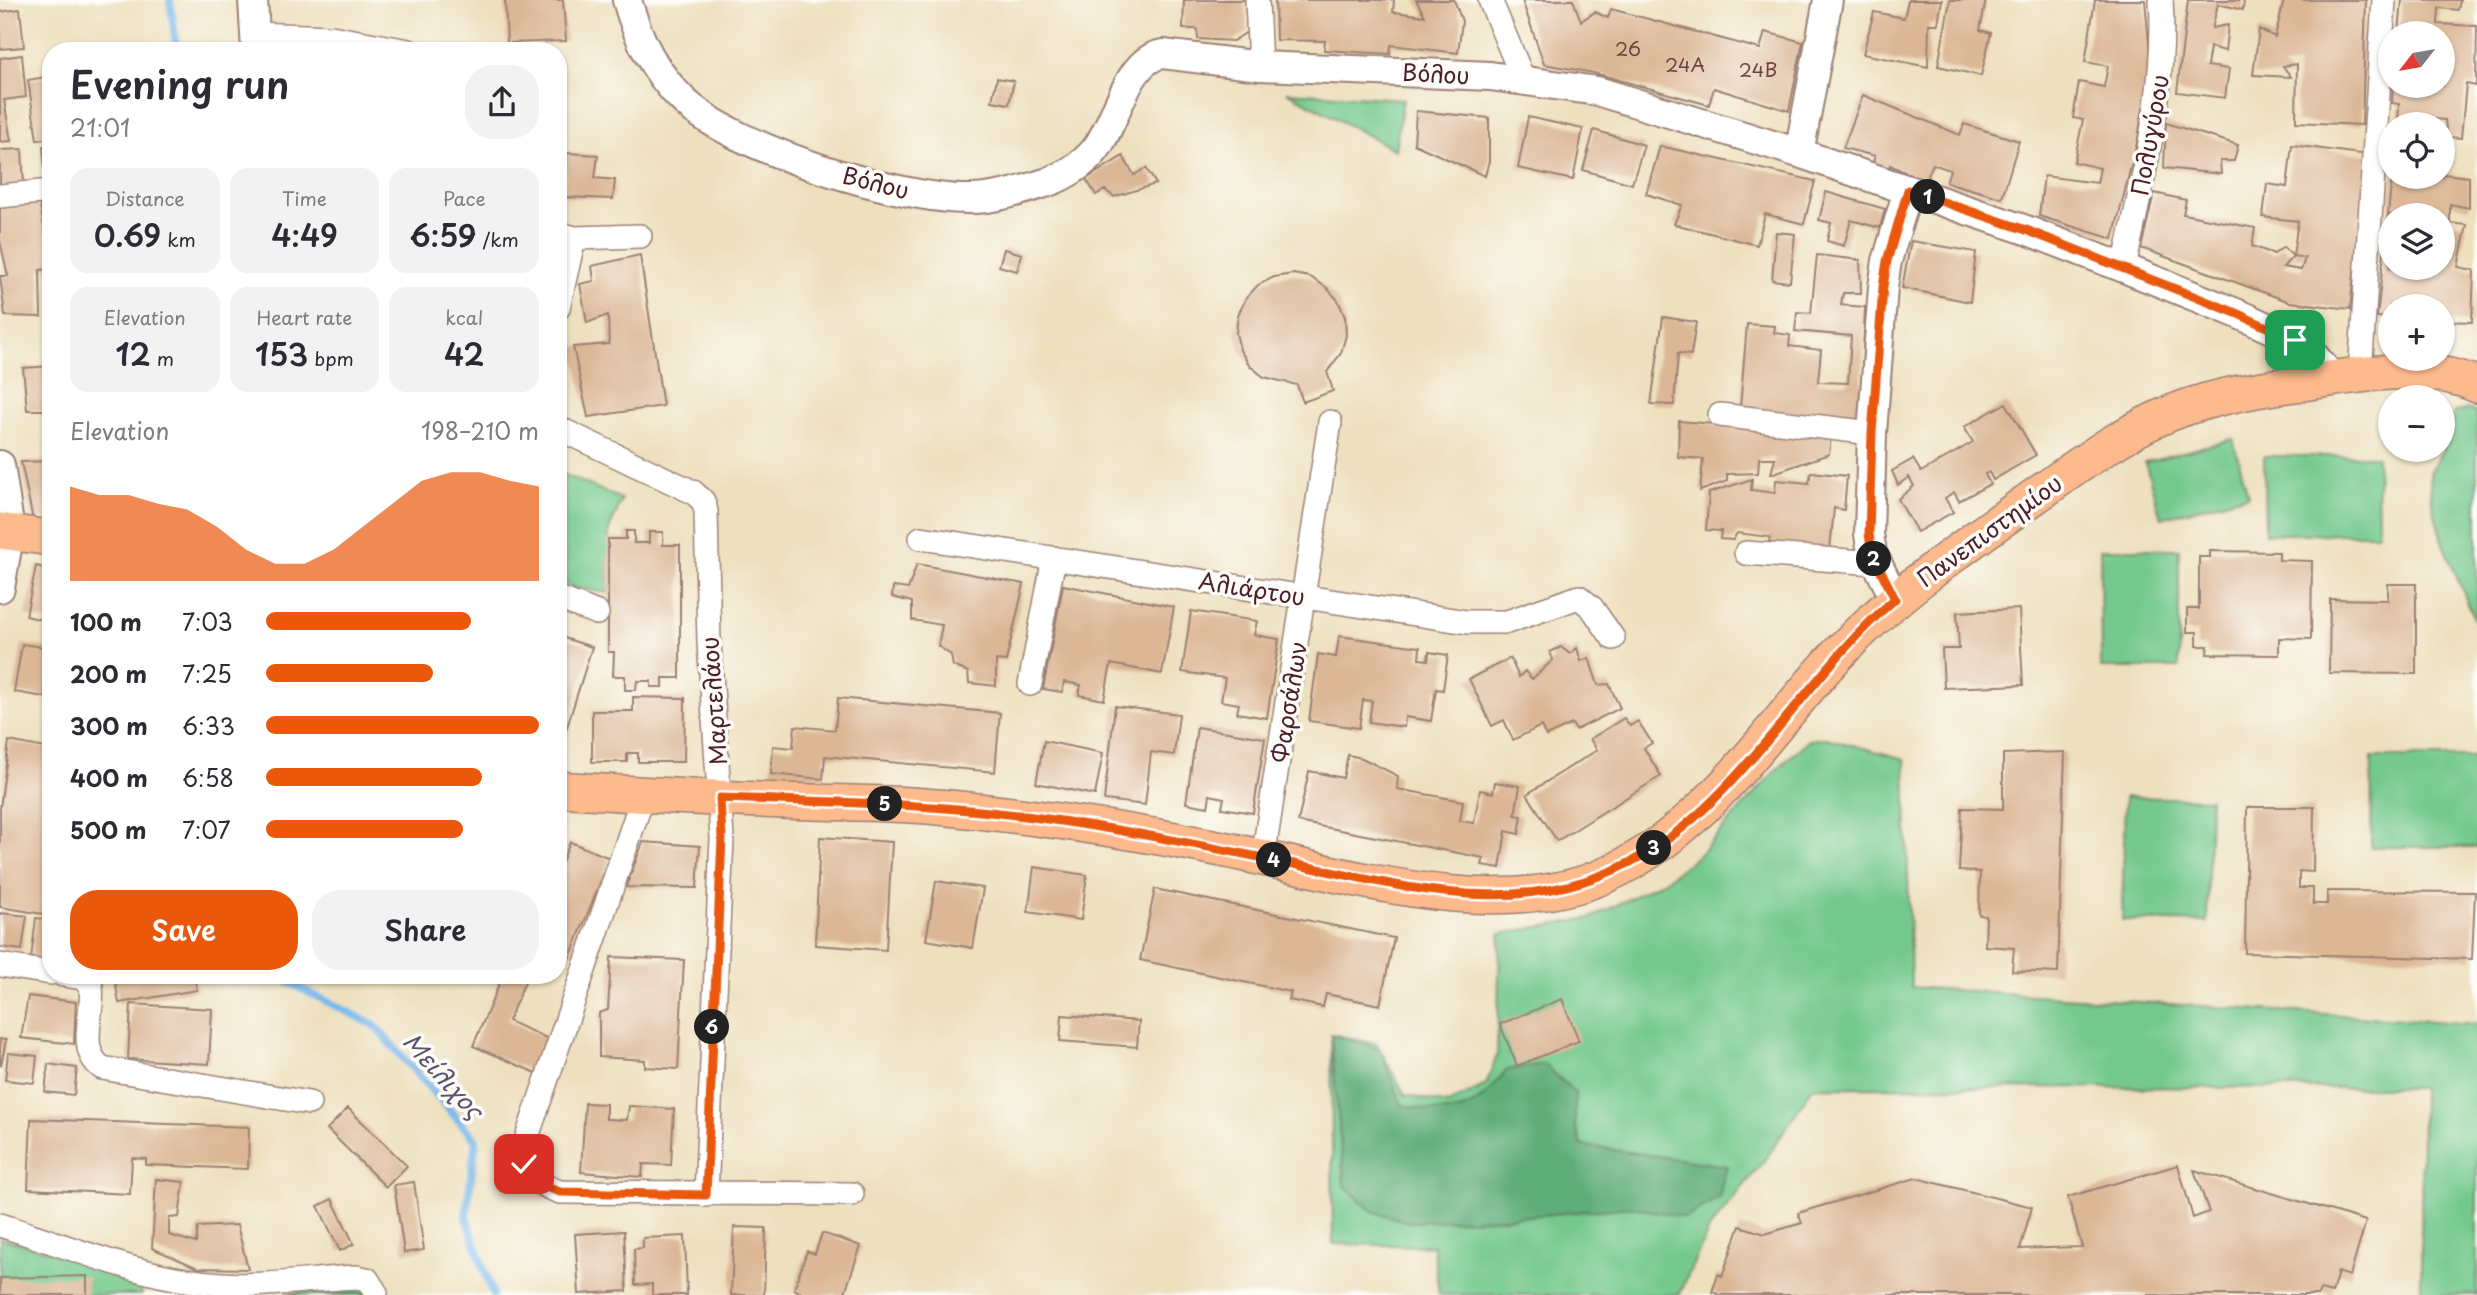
<!DOCTYPE html>
<meta charset="utf-8">
<style>
:root{--surface:#fff;--page:#f2f2f3;--text:#2b2b33;--muted:#7c7c81;--accent:#ea580c}
body{margin:0;font-family:"Playpen Sans",sans-serif;background:var(--page);color:var(--text);height:100vh;display:flex;flex-direction:column;font-size:26px;white-space:nowrap}
*{box-sizing:border-box;margin:0}
p{font-size:23px;color:var(--muted)}
.icon{flex:none;width:38px;height:38px;fill:none;stroke:currentColor;stroke-width:2;stroke-linecap:round;stroke-linejoin:round}
.map{position:relative;flex:1;overflow:hidden}
.panel{position:absolute;left:42px;top:42px;width:525px;height:942px;display:flex;flex-direction:column;background:var(--surface);border-radius:28px;box-shadow:0 2px 5px #0004}
.panel>*{flex:none}
.needle{width:46px;rotate:239deg}
.tools{position:absolute;left:2378px;top:21px;display:grid;gap:14px}
.tools a{display:grid;place-items:center;width:77px;height:77px;border-radius:50%;background:var(--surface);box-shadow:0 2px 5px #0004;font-size:35px}
.pin{position:absolute;display:grid;place-items:center;width:60px;height:60px;color:#fff;margin:-30px;border-radius:14px;box-shadow:0 4px 10px #0006}
.km{position:absolute;width:35px;height:35px;margin:-18px;border-radius:50%;background:#222;color:#fff;font-size:19px;line-height:35px;text-align:center}
.round{display:grid;place-items:center;flex:none;width:74px;height:74px;border-radius:28px;background:var(--page)}
.overview{display:flex;align-items:center;justify-content:space-between;height:119px;padding:0 28px}
h1{font-size:38px;font-weight:600;line-height:52px}
.figures{display:grid;grid-template-columns:repeat(3,1fr);gap:10px;height:119px;padding:7px 28px}
.figures div{display:grid;align-content:center;border-radius:18px;background:var(--page);text-align:center}
.figures b{font-size:30px;font-weight:600}
.figures small{font-size:19px;font-weight:400}
.figures p{font-size:19px}
.chart{height:196px;padding:14px 28px}
.chart p{display:flex;justify-content:space-between}
.chart svg{width:100%;height:126px;margin-top:7px;fill:var(--accent);opacity:.7}
.action{display:flex;gap:14px;margin-top:auto;padding:14px 28px}
.action a{flex:1;height:80px;border-radius:28px;background:var(--accent);color:#fff;font-size:28px;font-weight:600;line-height:80px;text-align:center}
.action a+a{background:var(--page);color:var(--text)}
ul{padding:0 28px;list-style:none;font-size:23px}
li{display:grid;grid-template-columns:112px 84px 1fr;align-items:center;height:52px}
li i{height:18px;border-radius:9px;background:var(--accent)}
.map>svg:first-child{display:block}
</style>
<div class="map">
<svg width="2477" height="1295" viewBox="0 0 2477 1295">
<rect width="100%" height="100%" fill="#fdfcf7"/>
<filter id="ink" filterUnits="userSpaceOnUse"><feTurbulence type="fractalNoise" baseFrequency=".0143" numOctaves="2"/><feDisplacementMap in="SourceGraphic" scale="14" xChannelSelector="R" yChannelSelector="G"/><feConvolveMatrix kernelMatrix="1 2 1 2 8 2 1 2 1" color-interpolation-filters="sRGB"/></filter>
<filter id="wash" filterUnits="userSpaceOnUse"><feTurbulence type="fractalNoise" baseFrequency=".00686" numOctaves="4" result="noise"/><feDisplacementMap in="SourceGraphic" scale="28" xChannelSelector="R" yChannelSelector="G"/><feGaussianBlur stdDeviation="1.57" result="paint"/><feColorMatrix in="noise" values="0 0 0 0 0 0 0 0 0 0 0 0 0 0 0 0 0 1.4 0 .05"/><feComposite in="paint" operator="in"/></filter>
<g filter="url(#wash)">
<rect width="100%" height="100%" fill="#eee0be"/>
<path fill="#74c98d" stroke="#5f745c" stroke-width="2" d="M1287 92 1403 99 1395 150Z
M2467 409 2477 413V625L2443 544 2431 499 2430 473 2451 435 2454 412Z
M2233 439 2248 495 2161 518 2145 462Z
M2264 456H2377L2378 534H2265Z
M558 472 622 499 609 530 608 593 575 588 558 581Z
M2100 549H2179V668H2101Z
M1826 738 1905 759 1911 987 2477 1024V1295H2421L2422 1088 1813 1087 1767 1157 1709 1229 1679 1295H1439L1433 1246 1333 1244 1331 1034 1377 1044 1405 1095 1448 1104 1486 1085 1497 1055 1500 934 1591 918 1664 881 1701 853 1776 770 1809 740Z
M2372 757H2477V847H2371Z
M2125 797 2210 799 2207 922 2122 920Z
M0 1238 139 1276 142 1295H0Z"/>
<path fill="#5fad78" stroke="#546652" stroke-width="2" d="M1331 1034 1380 1049 1402 1105C1455 1116 1473 1117 1506 1070L1544 1064 1575 1093V1124L1581 1145 1727 1166 1719 1197 1685 1218 1634 1207 1493 1219 1408 1222 1372 1211 1344 1185Z
M348 1277 382 1295H284Z"/>
<g fill="none" stroke-linecap="round" stroke-linejoin="round">
<path stroke="#77b7eb" stroke-width="8" d="M170 0 177 51
M283 975 290 983 374 1025 476 1140 466 1217 493 1295"/>
</g>
<g id="blocks">
<path fill="#dcb796" fill-rule="evenodd" d="M505 0H563L566 41 507 43Z
M1184 0H1245L1247 32 1233 41 1198 39 1197 29H1183Z
M1275 0H1394L1393 12 1425 16 1416 0H1454L1462 21 1458 53 1391 45 1390 54 1324 50 1325 41 1276 40Z
M1522 0H1573L1581 21 1595 12 1608 18 1611 9 1760 49 1765 32 1803 42 1789 111 1714 88 1709 105 1594 73 1544 64Z
M1908 0H1942L1938 24H1929L1928 67 1863 54 1874 12 1904 18Z
M1950 0H1986L1980 30 1991 33 1981 76 1938 66Z
M2095 0H2145L2149 44V74L2138 138 2113 239 2039 216 2044 176 2097 183 2100 168 2074 162 2083 120 2073 118 2079 82 2104 87 2108 66 2085 62Z
M2188 0H2244L2243 10 2218 4 2212 28 2228 25 2225 51 2210 47 2207 66 2229 69 2225 98 2177 92Z
M2284 0H2366L2362 125 2296 122 2297 64 2283 66 2291 77 2253 75 2259 29 2275 37Z
M2402 0H2460L2458 10 2439 8 2438 24 2477 26 2476 86 2466 84 2461 138 2447 137 2445 120 2434 119 2433 124H2423L2398 120 2399 104 2392 103 2393 86H2443V33H2399Z
M20 9 24 47 0 49V12Z
M22 55 26 97 4 100 11 141 0 142V58Z
M51 76V138L37 140 28 80Z
M997 78 1014 81 1009 104 992 101Z
M1863 95 1960 135 1964 124 2019 141 2002 198 1946 182 1950 170 1933 164 1925 182 1890 165 1886 180 1870 174 1875 156 1843 148Z
M1416 111 1489 118V161L1485 176 1414 144Z
M1528 117 1583 129 1573 180 1518 168Z
M2166 123 2238 145 2234 161H2220L2221 174 2164 168Z
M1594 130 1644 145 1632 184 1583 170Z
M51 145V181L46 182 43 146Z
M2292 145 2368 155 2350 309 2290 302 2141 248 2154 193 2186 200 2183 214 2255 228 2252 246 2274 254 2283 247 2293 256 2283 267 2301 270 2305 258 2293 256 2298 221 2263 217 2267 184 2287 187Z
M1660 146 1815 181 1804 224 1765 214 1757 245 1674 224 1682 205 1646 194Z
M22 149 24 185 0 187V150Z
M567 153 598 155 595 178 615 180 613 199 565 197Z
M1123 156 1134 175 1146 168 1156 184 1114 197 1105 190 1096 195 1086 179Z
M2443 174 2469 177V208L2450 204V223L2467 225 2458 267 2474 270 2472 322 2443 321V306H2390V318L2377 317 2392 177H2443ZM2390 215H2443V268H2390Z
M1826 192 1885 209 1880 228 1851 220 1844 246 1827 241 1831 223 1819 220Z
M39 201 51 262V269L40 270 41 317 5 316 0 276H8L0 241V205Z
M1776 232 1795 234 1790 282 1772 280Z
M1911 241 1976 252 1970 302 1902 288Z
M1004 249 1022 254 1017 271 999 266Z
M640 255 663 406 588 417 573 347 609 344 608 315 587 323 580 284 594 281 592 266Z
M1817 255 1860 260 1861 293H1843L1841 305 1865 307 1860 420 1740 408 1747 324 1775 326 1774 333 1790 335 1789 346 1821 350 1818 382 1848 383 1851 336 1795 331 1797 312 1811 313Z
M1293 274 1310 277 1326 287 1338 300 1345 317 1346 335 1341 353 1327 372 1333 391 1303 402 1297 385 1264 377 1250 366 1240 350 1236 333 1238 315 1246 298 1258 285 1274 277Z
M1663 317 1696 322 1691 355 1678 353 1674 405 1651 404Z
M51 366V410H27L23 368Z
M2006 403 2036 455 1993 480 1989 472 1985 474 1990 484 1959 501 1954 492 1945 498 1953 512 1917 532 1898 499 1914 486 1909 477 1898 485 1892 471 1913 459 1921 472 1973 442 1964 427Z
M1679 421 1831 434 1829 454 1771 474 1775 458H1759L1758 473 1727 474V481L1700 491 1703 459 1678 457Z
M51 461V519L33 520 21 462Z
M1811 472 1847 476 1844 510 1834 508 1830 550 1769 543 1770 537 1737 533 1733 540 1720 539 1721 531 1706 530 1709 493 1752 479 1751 490 1775 493 1776 480 1809 483Z
M626 531H634V543H649V532H663V545H680V678H663V687H651V681H637L636 690H625V676H613L614 652H608V539H626Z
M2210 551 2279 552V560L2312 561 2311 639 2279 638V655L2207 654 2208 646H2197V632H2187V609H2199V557H2210Z
M917 564 1024 584 1006 661 996 660V686L969 683 968 672 953 666 951 655 938 646 942 625 912 620V602L892 597 893 587 908 589Z
M36 566 51 570V622L26 616Z
M2388 584H2416V674L2329 673 2330 599 2388 600Z
M1063 585 1174 607 1162 674 1111 664 1104 700 1079 695 1081 685 1064 682 1062 692 1043 689Z
M2019 609 2023 685 1944 688 1942 649H1959L1957 612Z
M1191 611 1257 621 1254 635 1279 639 1267 718 1237 713 1239 704 1221 701 1225 678 1182 672Z
M558 636 592 647 562 743 558 742Z
M1339 636 1420 647 1419 659 1428 660 1429 652 1448 655 1443 690 1436 689 1431 721 1405 717 1404 727 1369 722 1372 701 1363 700 1359 728 1309 721 1318 654 1336 657Z
M22 644 51 648V698L14 692Z
M1561 647 1570 654 1577 648 1581 661 1589 658 1598 685 1609 684 1620 708 1576 730 1572 724 1546 736 1541 726 1513 740 1504 720 1492 726 1469 679 1510 658 1519 677 1525 671 1532 679 1553 660 1550 652Z
M633 697 685 698 684 762H638V753H627V762H592V711H633Z
M838 698 1000 713 995 772 825 756 823 779 771 774 773 746 793 748 795 726 835 730Z
M1115 706 1179 714 1174 755 1151 752 1145 805 1104 800Z
M1624 718 1630 726 1638 721 1652 743 1644 748 1661 776 1557 841 1527 794 1597 750 1590 739Z
M1197 727 1265 738 1253 813 1222 808 1224 798 1210 795 1208 807 1186 803Z
M9 741 51 749V867L43 914 0 907V808Z
M1044 741 1103 753 1095 795 1036 783Z
M2065 752 2058 973 2012 971 2014 948 1985 946 1986 916 1979 915 1980 872 1959 871 1962 808 2003 809V754Z
M1348 755 1362 758 1398 776 1397 789 1463 801 1460 821 1474 823 1480 790 1493 793 1495 782 1520 786 1515 815 1522 816 1519 834 1506 831 1500 868 1482 865 1484 858 1298 822 1309 771 1343 778Z
M2247 807H2314L2313 872 2299 871V888H2313V904H2327V891L2475 892 2472 959 2245 953Z
M820 837 892 842 886 950 815 945Z
M570 842 610 858 570 957 558 952V872Z
M643 842 700 846 697 888 626 887Z
M1034 867 1087 875 1081 920 1028 912Z
M936 881 983 888 973 948 926 940Z
M1155 889 1394 938 1380 1005 1326 994 1323 1007 1289 1000 1291 992 1140 960Z
M0 913 27 916 22 950 0 947Z
M36 918 51 920V961L31 959Z
M611 957 684 960 678 1069 645 1067V1060L599 1057V1013L608 1010Z
M114 975H194L197 990 119 1003Z
M503 975H528L508 1021 558 1043 543 1076 473 1046Z
M28 996 76 1002 74 1044 21 1038Z
M1562 999 1579 1041 1517 1066 1500 1024Z
M131 1004 212 1009 209 1064 128 1059Z
M1062 1015 1139 1021 1137 1047 1060 1041Z
M0 1039 6 1040 1 1065H0Z
M8 1053 37 1056 34 1083 5 1080Z
M48 1064 77 1068 74 1095 45 1092Z
M585 1103 606 1104V1119L627 1120 629 1106 674 1109 671 1165 643 1164 642 1177 581 1172Z
M348 1108 407 1166 386 1187 327 1129Z
M31 1119 249 1127 248 1169 146 1165V1159L132 1158 130 1194 28 1189Z
M2178 1165 2193 1218 2209 1212 2194 1170 2366 1221 2350 1276 2338 1272 2332 1293 2320 1290 2318 1295H1720L1712 1292 1718 1274 1722 1276 1740 1226 1765 1234 1802 1223 1798 1213 1916 1178 2032 1207 2020 1249 2082 1247 2068 1197Z
M156 1179 184 1182 179 1217 169 1218V1235L196 1243 198 1227 237 1225 248 1269 198 1268 152 1248Z
M414 1182 424 1250 404 1253 394 1185Z
M332 1199 354 1244 340 1251 318 1206Z
M734 1227 766 1228 764 1295H731Z
M624 1231 627 1291 579 1294 575 1234Z
M822 1233 861 1246 844 1295H805L794 1289 807 1251 815 1254Z
M685 1236 687 1295H652V1284L635 1285 634 1249 643 1248V1238Z
M87 1276V1295H0V1278Z"/>
</g>
</g>
<g filter="url(#ink)">
<use href="#blocks" fill-opacity="0" stroke="#9c8074" stroke-width="2"/>
<g fill="none" stroke-linecap="round" stroke-linejoin="round">
<g stroke="#9c8074" stroke-width="26">
<path id="minor" d="M1257 0 1260 66
M1490 0 1523 79
M255 34 331 37 409 51
M0 196 51 191
M558 233 574 238 640 236
M2124 268C2142 179 2167 91 2161 0
M558 308 574 238
M2360 375 2384 0
M1720 415 1872 433
M558 428 693 492 703 501 706 511 709 643 722 838 706 1195
M921 538 1467 622H1507L1579 597 1592 608 1613 638
M1746 553 1875 563
M558 598 597 613
M1030 684 1054 558
M643 796 525 1143C521 1170 535 1184 560 1192L852 1194
M1263 858 1330 422
M0 965 51 973
M63 975 83 978 91 986C95 1013 76 1049 102 1068L309 1103
M0 1225C72 1247 146 1280 222 1284 266 1287 312 1279 356 1277L367 1279 376 1293"/>
</g>
<g stroke="#9c8074" stroke-width="32">
<path id="tertiary" d="M253 0 256 51
M627 0C638 39 654 72 683 100 733 149 901 200 970 199 996 199 1023 190 1048 182 1065 176 1084 164 1095 150 1117 123 1126 59 1163 54L1260 66 1490 76 1597 91 1799 153 2026 230 2124 268 2236 313 2295 340 2309 350 2333 378
M1799 153 1828 0
M0 465 10 531 0 588
M1895 599 1872 553 1869 534 1872 433 1883 287 1887 261 1908 190"/>
</g>
<g stroke="#9c8074" stroke-width="38">
<path id="primary" d="M0 531 51 538
M558 789C643 795 727 799 812 802 858 803 904 803 949 808 1041 817 1132 831 1222 849 1337 872 1494 925 1606 875 1703 831 1758 743 1827 666 1886 600 1959 550 2031 499 2077 467 2123 431 2176 411 2218 395 2265 388 2310 382 2361 374 2429 362 2477 385"/>
</g>
<use href="#minor" stroke="#fff" stroke-width="23"/>
<use href="#tertiary" stroke="#fff" stroke-width="28"/>
<use href="#primary" stroke="#fcba8d" stroke-width="35"/>
</g>
</g>
<g fill="none" stroke-linecap="round" stroke-linejoin="round" filter="url(#ink)">
<g stroke="#fff" stroke-width="14">
<path id="route" d="M524 1164 543 1186 560 1192 706 1195 722 838 720 798C827 802 934 803 1040 818 1121 829 1203 846 1284 862 1410 887 1525 925 1645 854 1743 796 1807 674 1895 599L1872 553 1869 534 1872 433 1883 287 1887 261 1908 190 2026 230 2236 313 2295 340"/>
</g>
<use href="#route" stroke="#ea580c" stroke-width="9"/>
</g>
<g text-anchor="middle" dominant-baseline="central" stroke-width="7" stroke-linejoin="round" paint-order="stroke">
<g font-size="19" fill="#6e4546">
<text x="1628" y="48">26</text>
<text x="1685" y="64">24Α</text>
<text x="1758" y="69">24Β</text>
</g>
<g font-size="23" fill="#4a1f2b" stroke="#fdfcf7">
<text transform="translate(1436 73) rotate(3)">Βόλου</text>
<text transform="translate(2149 135) rotate(-80)">Πολυγύρου</text>
<text transform="translate(876 182) rotate(14)">Βόλου</text>
<text transform="translate(1989 530) rotate(-36)">Πανεπιστημίου</text>
<text transform="translate(1252 588) rotate(9)">Αλιάρτου</text>
<text transform="translate(713 701) rotate(-94)">Μαρτελάου</text>
<text transform="translate(1288 702) rotate(-81)">Φαρσάλων</text>
</g>
<g font-size="24" font-style="italic" fill="#5a546e" stroke="#fdfcf7">
<text transform="translate(444 1075) rotate(48)">Μείλιχος</text>
</g>
</g>
</svg>
<div class="tools">
<a><svg class="needle" viewBox="-14 -14 28 28"><path d="M0-13l5 13h-10z" fill="#e53935"/><path d="M0 13l5-13h-10z" fill="#7c7c81"/></svg></a>
<a><svg class="icon" aria-label="locate" viewBox="0 0 24 24"><circle cx="12" cy="12" r="6"/><path d="M12 2v4M12 18v4M2 12h4M18 12h4"/></svg></a>
<a><svg class="icon" aria-label="layers" viewBox="0 0 24 24"><path d="M12 4l9 5-9 5-9-5zM3 14l9 5 9-5"/></svg></a>
<a>+</a>
<a>−</a>
</div>
<div class="pin" style="left:2295px;top:340px;background:#1e9e55"><svg class="icon" aria-label="arrive" viewBox="0 0 24 24"><path d="M6 21V4h12l-3 4 3 4H6"/></svg></div>
<div class="pin" style="left:524px;top:1164px;background:#d93025"><svg class="icon" aria-label="check" viewBox="0 0 24 24"><path d="M5 12l5 5 9-10"/></svg></div>
<b class="km" style="left:1928px;top:197px">1</b>
<b class="km" style="left:1874px;top:559px">2</b>
<b class="km" style="left:1654px;top:848px">3</b>
<b class="km" style="left:1274px;top:860px">4</b>
<b class="km" style="left:885px;top:804px">5</b>
<b class="km" style="left:712px;top:1027px">6</b>
<section class="panel">
<div class="overview"><div><h1>Evening run</h1><p>21:01</p></div><a class="round"><svg class="icon" aria-label="share" viewBox="0 0 24 24"><path d="M12 15V3M7 8l5-5 5 5M5 13v7h14v-7"/></svg></a></div>
<div class="figures">
<div><p>Distance</p><b>0.69<small> km</small></b></div>
<div><p>Time</p><b>4:49</b></div>
<div><p>Pace</p><b>6:59<small> /km</small></b></div>
</div>
<div class="figures">
<div><p>Elevation</p><b>12<small> m</small></b></div>
<div><p>Heart rate</p><b>153<small> bpm</small></b></div>
<div><p>kcal</p><b>42</b></div>
</div>
<div class="chart"><p><span>Elevation</span>198–210 m</p>
<svg viewBox="0 0 160 44" preserveAspectRatio="none"><path d="M0 44V11L10 14L20 14L30 17L40 19L50 25L60 33L70 38L80 38L90 33L100 25L110 17L120 9L130 6L140 6L150 9L160 11V44z"/></svg>
</div>
<ul>
<li><b>100 m</b>7:03<i style="width:75%"></i></li>
<li><b>200 m</b>7:25<i style="width:61%"></i></li>
<li><b>300 m</b>6:33<i style="width:100%"></i></li>
<li><b>400 m</b>6:58<i style="width:79%"></i></li>
<li><b>500 m</b>7:07<i style="width:72%"></i></li>
</ul>
<div class="action"><a>Save</a><a>Share</a></div>
</section>
</div>
